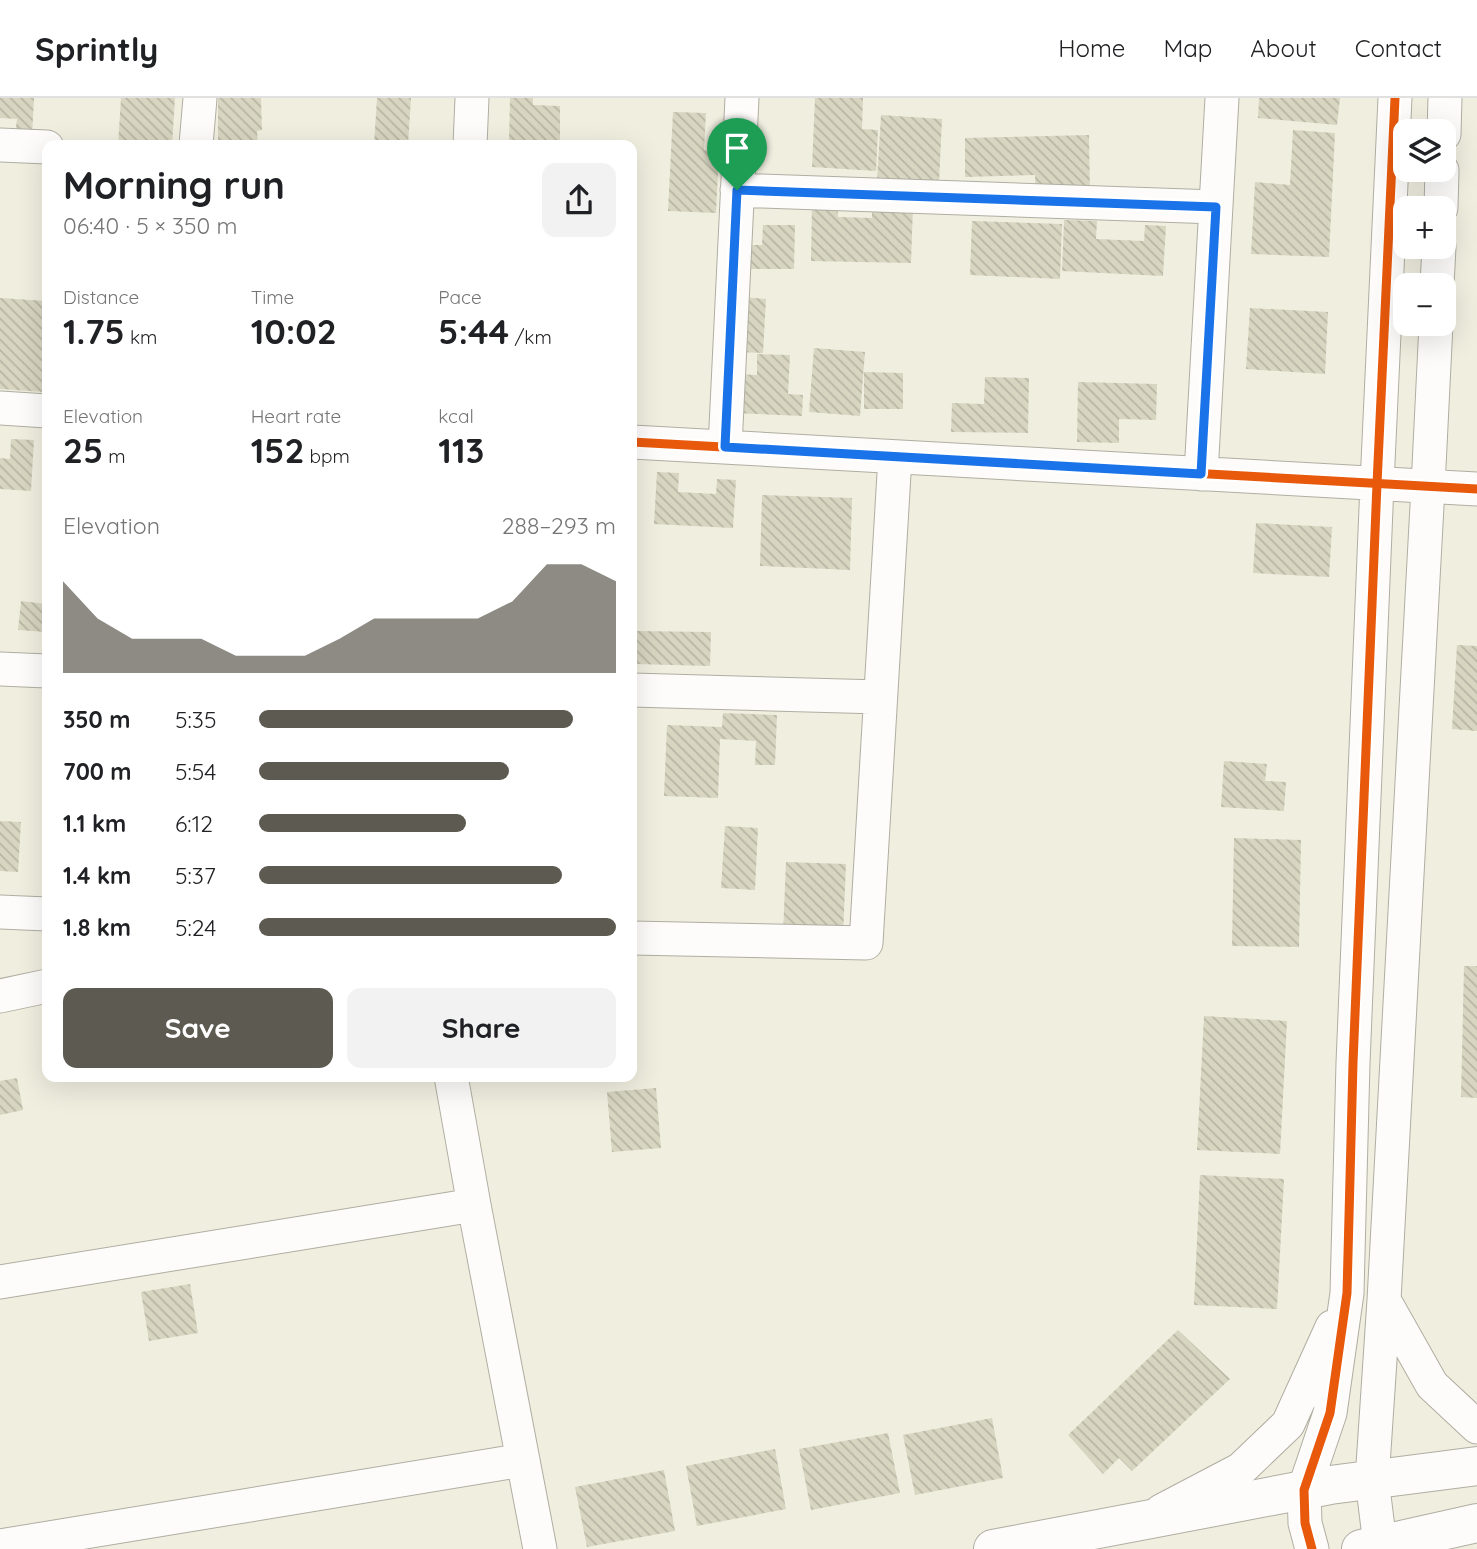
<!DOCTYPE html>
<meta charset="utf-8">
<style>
:root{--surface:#fff;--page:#f2f2f2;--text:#202124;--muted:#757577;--line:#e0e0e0;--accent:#5d5b51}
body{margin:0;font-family:Quicksand,sans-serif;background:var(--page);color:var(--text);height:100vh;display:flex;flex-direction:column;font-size:26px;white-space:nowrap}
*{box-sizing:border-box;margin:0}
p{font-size:23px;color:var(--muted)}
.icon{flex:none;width:38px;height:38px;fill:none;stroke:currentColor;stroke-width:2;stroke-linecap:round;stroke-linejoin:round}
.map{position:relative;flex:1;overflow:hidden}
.sheet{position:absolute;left:42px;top:42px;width:595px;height:942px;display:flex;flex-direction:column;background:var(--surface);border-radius:14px;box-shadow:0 7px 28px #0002}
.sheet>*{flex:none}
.fabs{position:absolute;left:1393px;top:21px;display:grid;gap:14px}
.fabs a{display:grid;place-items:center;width:63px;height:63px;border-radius:14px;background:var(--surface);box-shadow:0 7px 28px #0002;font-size:35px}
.pin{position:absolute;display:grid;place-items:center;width:60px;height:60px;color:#fff;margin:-72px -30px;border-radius:50% 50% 50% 0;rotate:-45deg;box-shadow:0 0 7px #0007}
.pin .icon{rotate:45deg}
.round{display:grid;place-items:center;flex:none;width:74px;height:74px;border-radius:14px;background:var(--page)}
.headline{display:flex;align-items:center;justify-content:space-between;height:119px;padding:0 21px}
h1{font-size:38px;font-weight:800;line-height:52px}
.figures{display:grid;grid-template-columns:repeat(3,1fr);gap:10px;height:119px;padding:7px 21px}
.figures div{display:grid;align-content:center}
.figures b{font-size:35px;font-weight:800}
.figures small{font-size:19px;font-weight:400}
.figures p{font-size:19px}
.chart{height:196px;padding:14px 21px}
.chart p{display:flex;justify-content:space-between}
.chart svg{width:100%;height:126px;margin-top:7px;fill:var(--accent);opacity:.7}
.action{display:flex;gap:14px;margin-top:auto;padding:14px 21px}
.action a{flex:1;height:80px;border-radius:14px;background:var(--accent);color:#fff;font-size:28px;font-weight:800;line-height:80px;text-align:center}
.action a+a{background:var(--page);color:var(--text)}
ul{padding:0 21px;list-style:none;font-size:23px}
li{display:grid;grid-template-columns:112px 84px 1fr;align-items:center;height:52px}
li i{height:18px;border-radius:9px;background:var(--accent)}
header{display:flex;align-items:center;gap:42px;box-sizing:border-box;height:98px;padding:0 35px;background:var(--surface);border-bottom:2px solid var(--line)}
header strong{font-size:33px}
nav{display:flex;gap:38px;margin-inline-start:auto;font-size:24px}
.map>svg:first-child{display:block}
</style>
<header>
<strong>Sprintly</strong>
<nav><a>Home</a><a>Map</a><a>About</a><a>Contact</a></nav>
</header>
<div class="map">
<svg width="1477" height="1451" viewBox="0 0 1477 1451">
<defs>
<pattern id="building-back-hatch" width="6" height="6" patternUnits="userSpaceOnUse" patternTransform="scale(1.75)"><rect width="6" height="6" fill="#d8d5c1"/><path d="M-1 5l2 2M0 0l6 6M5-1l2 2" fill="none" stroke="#b8b6a4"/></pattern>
</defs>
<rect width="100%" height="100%" fill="#f0eedf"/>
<path fill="url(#building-back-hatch)" d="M0 0H34L32 39 15 38 17 21 0 20Z
M121 0H175L172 47H118Z
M218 0H261L262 32 257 33 258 47H218Z
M377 0H411L408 47H374Z
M510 0H533V7L560 8V45L509 44Z
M815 0H863L862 31 878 32 876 73 812 69Z
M1259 0H1340L1337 27 1258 20Z
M673 14 706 15 704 52 719 53 716 115 668 113Z
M881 17 942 21 939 86 877 82Z
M1293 32 1335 35 1329 159 1251 156 1255 84 1290 87Z
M1089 37 1090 97 1036 98 1035 77 965 79V40Z
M812 105 838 106V119L872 120V108L913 109 911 165 811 163Z
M1064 122 1097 123 1096 141 1144 143 1145 127 1166 128 1163 178 1062 173Z
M972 123 1062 126 1060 181 970 177Z
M763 127H795L794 171H743V147H762Z
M742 199 766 201 763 255 739 254Z
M0 200 47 203V237L43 294 0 291Z
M1250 210 1328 214 1325 276 1246 271Z
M814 250 865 254 860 318 809 314Z
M757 256 790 257 788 296 803 297 802 318 734 315 736 276 757 277Z
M864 274 903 275V311H864Z
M985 279 1029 280 1028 335 951 334 952 305 984 306Z
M1078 284 1157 286 1156 322 1119 321V345L1077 344Z
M11 341 34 342 31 393 0 391V360L10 361Z
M657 374 679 375 678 394 716 396 717 381 736 382 733 430 654 426Z
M762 397 852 400 850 472 760 468Z
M1256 425 1332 429 1329 479 1253 475Z
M21 503 47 506 46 534 18 532Z
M636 533 711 534 710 568 635 566Z
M1457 547 1477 548V633L1452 631Z
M723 615 777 617 775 667H755L756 643 720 641 718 700 664 698 667 627 722 629Z
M1224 663 1267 666 1265 683 1286 684 1284 713 1221 709Z
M0 723 21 724 18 774 0 773Z
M725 728 758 730 755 792 721 790Z
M1234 740 1301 742 1299 849 1232 848Z
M786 764 846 766 843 838 783 836Z
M1464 868H1477V1000L1461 999Z
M1204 918 1287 923 1280 1056 1197 1052Z
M198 978H225V980L198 983Z
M17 980 23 1012 0 1017V983Z
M656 990 661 1050 612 1054 607 994Z
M1200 1077 1284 1081 1277 1211 1194 1207Z
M190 1186 198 1235 149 1243 141 1194Z
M1178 1232 1230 1281 1132 1373 1119 1360 1103 1376 1068 1337Z
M992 1320 1003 1380 915 1397 903 1337Z
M888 1335 900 1395 811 1412 799 1351Z
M775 1351 786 1411 697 1428 686 1368Z
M664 1372 675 1433 587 1449 575 1389Z"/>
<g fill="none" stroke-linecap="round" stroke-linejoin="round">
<g stroke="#afaea2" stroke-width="35">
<path id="minor" d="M1444 36 1445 0
M0 47 47 49
M196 47 200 0
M470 47 472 0
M737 92 1216 109
M1441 110 1442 72
M1437 187 1439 149
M0 310 47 313
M632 344 1477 391
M725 349 742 0
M1201 376 1222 0
M0 571 47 573
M632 592 880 599
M0 814 47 816
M632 840 866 845 895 359
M0 898 47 888
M451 978 474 1107 540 1451
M0 1184 474 1107
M1384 1202 1432 1287 1477 1329
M1161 1413 1241 1371 1288 1326 1332 1229
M1380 1446 1372 1382 1384 1202 1428 389 1436 226
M0 1448 523 1362
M1312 1451 1305 1425 1304 1392 1330 1315 1347 1195 1353 965 1377 386 1395 0"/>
</g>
<g stroke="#afaea2" stroke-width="40">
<path id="major" d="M993 1451 1330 1387 1477 1368
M1361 1451 1477 1425"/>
</g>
<use href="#minor" stroke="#fdfcfa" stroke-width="33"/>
<use href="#major" stroke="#fdfcfa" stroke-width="38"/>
<g stroke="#fff" stroke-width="13">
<path id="cycleway" d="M632 344 1477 391
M1312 1451 1305 1425 1304 1392 1330 1315 1347 1195 1353 965 1377 386 1395 0"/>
</g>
<use href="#cycleway" stroke="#e8590c" stroke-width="9"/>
</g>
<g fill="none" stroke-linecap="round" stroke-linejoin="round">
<g stroke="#fff" stroke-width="14">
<path id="route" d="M737 92 1216 109 1201 376 725 349Z"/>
</g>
<use href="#route" stroke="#1a73e8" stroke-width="9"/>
</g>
</svg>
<div class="fabs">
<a><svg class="icon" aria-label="layers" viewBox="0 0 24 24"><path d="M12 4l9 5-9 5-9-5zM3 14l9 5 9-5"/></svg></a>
<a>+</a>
<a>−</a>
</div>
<div class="pin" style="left:737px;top:92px;background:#1e9e55"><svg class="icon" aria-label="arrive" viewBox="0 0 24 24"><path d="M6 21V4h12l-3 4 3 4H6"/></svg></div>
<section class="sheet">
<div class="headline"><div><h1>Morning run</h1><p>06:40 · 5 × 350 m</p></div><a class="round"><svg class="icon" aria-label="share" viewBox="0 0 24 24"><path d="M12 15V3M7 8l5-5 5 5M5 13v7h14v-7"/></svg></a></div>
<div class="figures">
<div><p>Distance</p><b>1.75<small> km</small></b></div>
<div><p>Time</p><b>10:02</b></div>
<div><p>Pace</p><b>5:44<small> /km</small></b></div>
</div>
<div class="figures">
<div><p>Elevation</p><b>25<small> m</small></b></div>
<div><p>Heart rate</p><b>152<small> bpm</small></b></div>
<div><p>kcal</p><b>113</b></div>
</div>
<div class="chart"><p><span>Elevation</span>288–293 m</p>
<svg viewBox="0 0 160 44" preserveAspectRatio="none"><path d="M0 44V12L10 25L20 32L30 32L40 32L50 38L60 38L70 38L80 32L90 25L100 25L110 25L120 25L130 19L140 6L150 6L160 12V44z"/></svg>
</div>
<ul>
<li><b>350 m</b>5:35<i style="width:88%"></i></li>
<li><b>700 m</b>5:54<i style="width:70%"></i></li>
<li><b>1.1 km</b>6:12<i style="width:58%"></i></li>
<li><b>1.4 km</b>5:37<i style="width:85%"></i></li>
<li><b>1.8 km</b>5:24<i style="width:100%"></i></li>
</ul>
<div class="action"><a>Save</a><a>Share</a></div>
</section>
</div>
